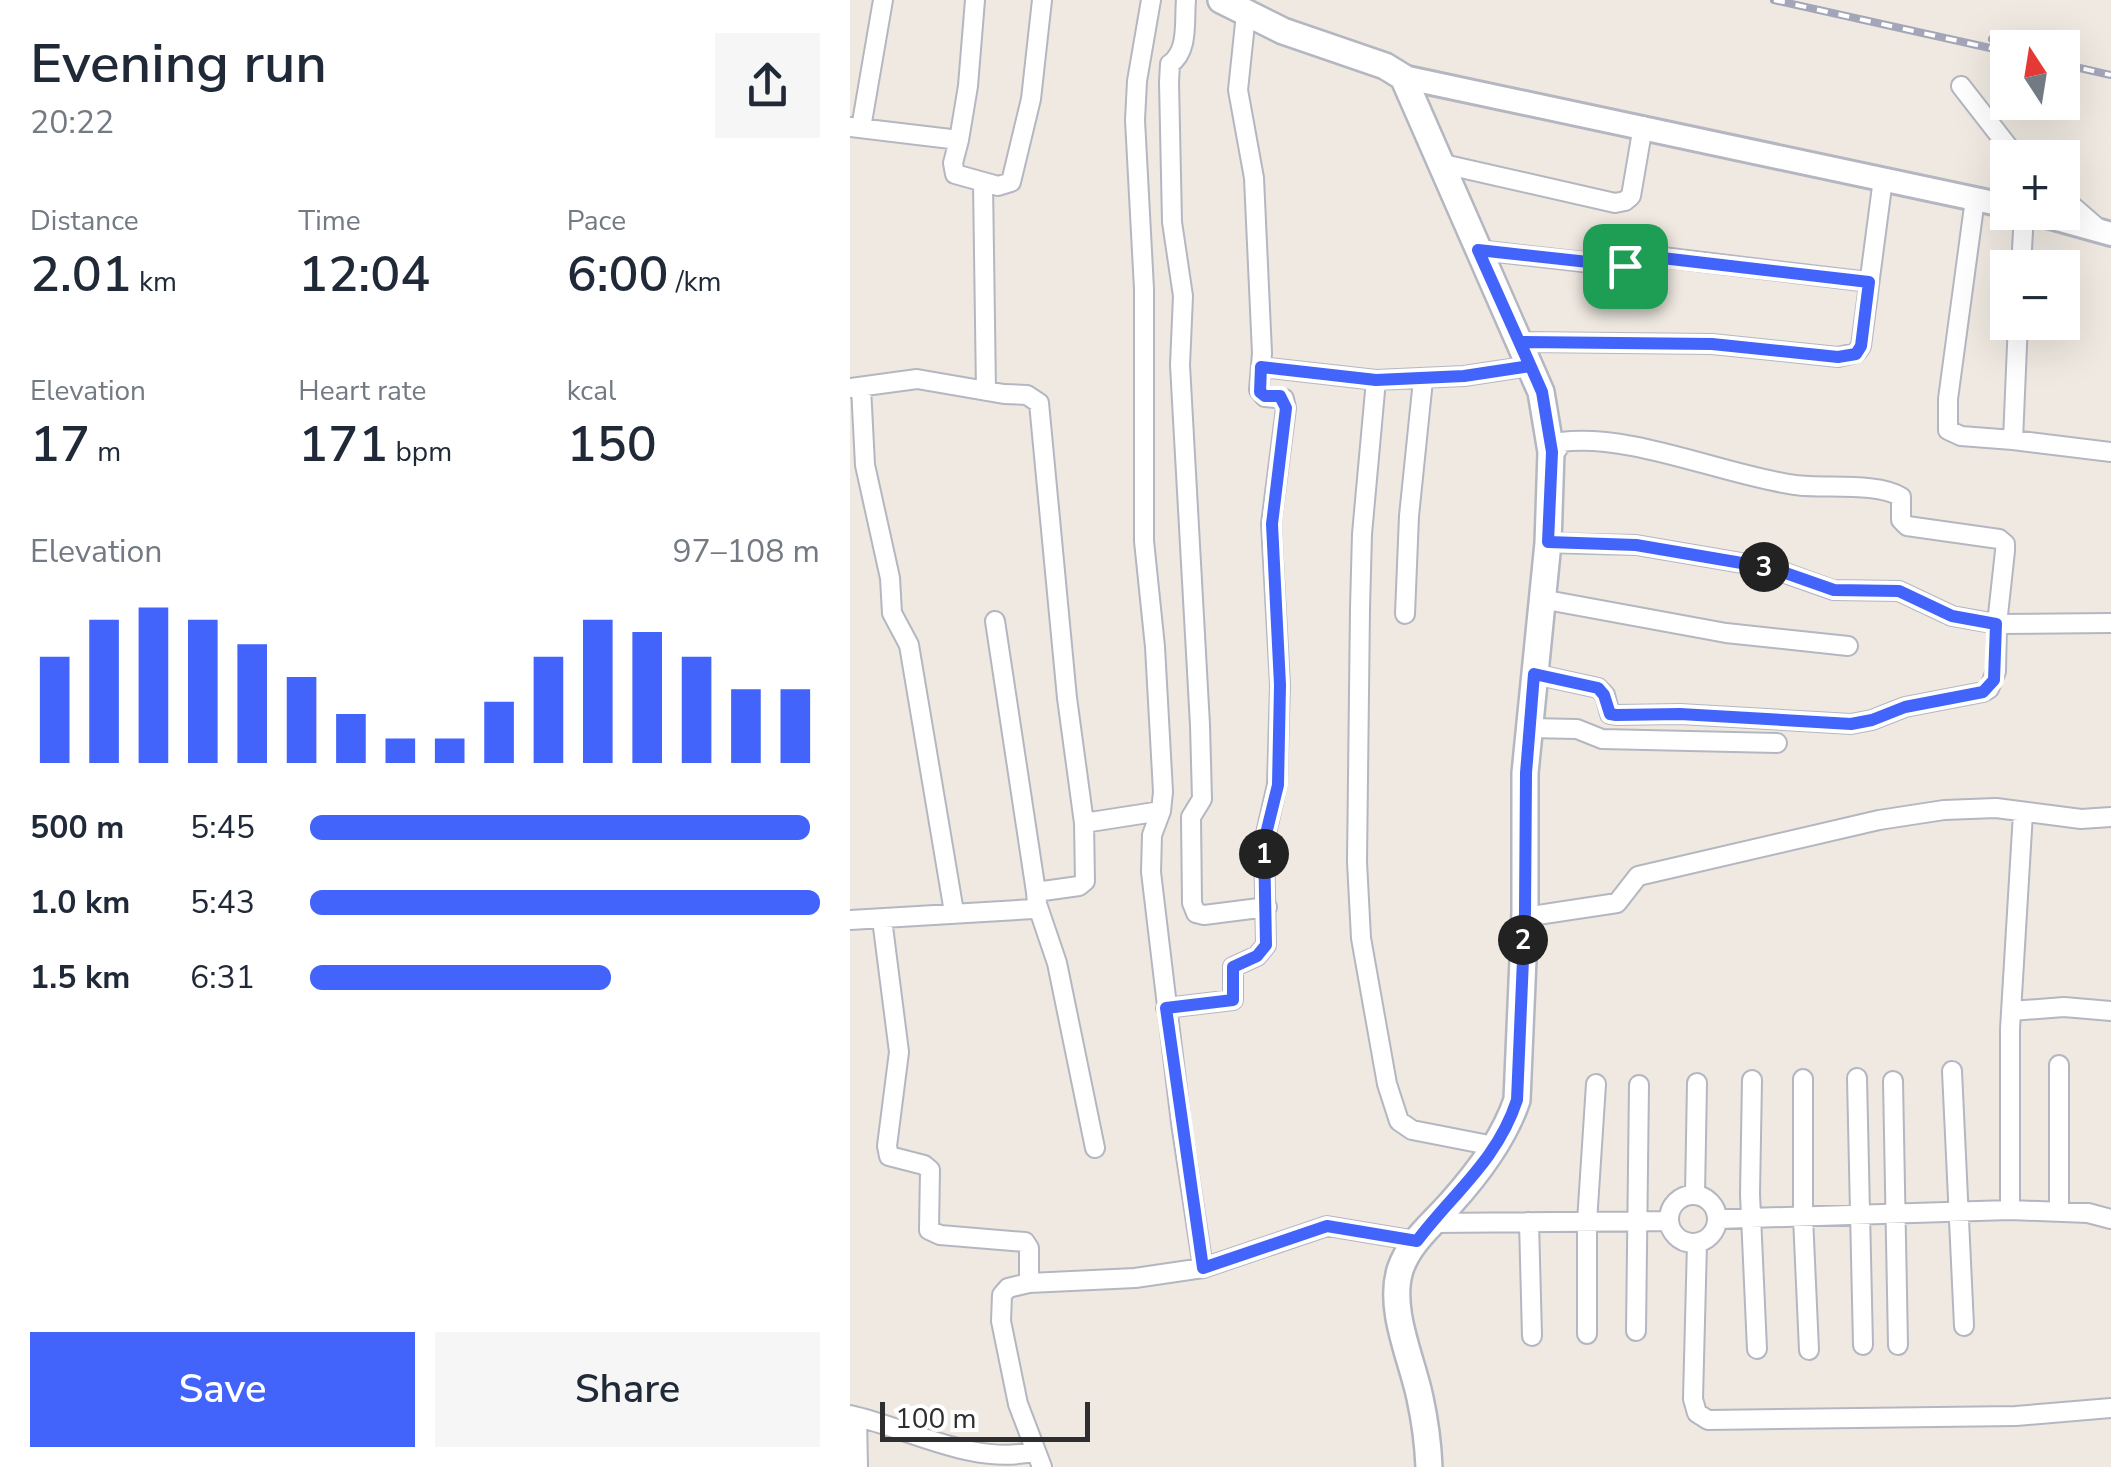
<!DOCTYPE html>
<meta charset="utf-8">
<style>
:root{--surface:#fff;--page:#f6f6f7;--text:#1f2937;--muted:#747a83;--accent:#4264fb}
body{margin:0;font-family:"Nunito Sans",sans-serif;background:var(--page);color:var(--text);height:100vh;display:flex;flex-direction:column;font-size:38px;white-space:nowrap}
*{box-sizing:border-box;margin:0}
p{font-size:32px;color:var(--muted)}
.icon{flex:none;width:55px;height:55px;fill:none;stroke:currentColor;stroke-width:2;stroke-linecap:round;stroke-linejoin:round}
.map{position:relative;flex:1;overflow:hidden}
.panel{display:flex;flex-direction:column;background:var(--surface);width:850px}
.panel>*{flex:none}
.needle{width:65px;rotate:348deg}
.tools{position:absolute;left:1140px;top:30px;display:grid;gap:20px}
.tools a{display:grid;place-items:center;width:90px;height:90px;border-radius:0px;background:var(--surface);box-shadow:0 10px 40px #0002;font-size:50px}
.scale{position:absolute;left:30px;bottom:25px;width:210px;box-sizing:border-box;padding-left:10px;border:5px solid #2e2e2e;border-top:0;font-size:28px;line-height:35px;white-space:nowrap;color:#2e2e2e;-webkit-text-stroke:8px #fff;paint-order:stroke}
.pin{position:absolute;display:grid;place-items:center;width:85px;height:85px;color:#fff;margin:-42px;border-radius:20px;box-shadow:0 5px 15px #0006}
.km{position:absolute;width:50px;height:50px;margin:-25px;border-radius:50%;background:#222;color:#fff;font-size:28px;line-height:50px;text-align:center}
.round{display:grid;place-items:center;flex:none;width:105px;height:105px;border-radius:0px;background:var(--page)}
.summary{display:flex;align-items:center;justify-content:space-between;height:170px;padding:0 30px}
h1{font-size:55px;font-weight:600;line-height:75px}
.figures{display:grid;grid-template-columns:repeat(3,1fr);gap:15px;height:170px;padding:10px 30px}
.figures div{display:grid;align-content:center}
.figures b{font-size:50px;font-weight:600}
.figures small{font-size:28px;font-weight:400}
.figures p{font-size:28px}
.chart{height:280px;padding:20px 30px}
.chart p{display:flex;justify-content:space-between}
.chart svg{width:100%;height:180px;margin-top:10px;stroke:var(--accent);stroke-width:6}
.button{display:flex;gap:20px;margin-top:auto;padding:20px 30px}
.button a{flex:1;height:115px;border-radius:0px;background:var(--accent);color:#fff;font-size:40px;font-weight:600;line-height:115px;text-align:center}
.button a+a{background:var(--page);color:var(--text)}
ul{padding:0 30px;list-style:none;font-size:32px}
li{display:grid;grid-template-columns:160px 120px 1fr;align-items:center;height:75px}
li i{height:25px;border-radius:12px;background:var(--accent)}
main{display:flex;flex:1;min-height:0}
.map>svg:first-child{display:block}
</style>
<main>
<section class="panel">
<div class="summary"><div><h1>Evening run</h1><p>20:22</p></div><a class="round"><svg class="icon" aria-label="share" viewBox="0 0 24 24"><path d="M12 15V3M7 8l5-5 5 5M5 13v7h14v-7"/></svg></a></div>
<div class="figures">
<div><p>Distance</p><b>2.01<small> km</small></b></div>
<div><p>Time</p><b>12:04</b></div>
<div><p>Pace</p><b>6:00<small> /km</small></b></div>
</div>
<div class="figures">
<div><p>Elevation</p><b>17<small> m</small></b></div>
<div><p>Heart rate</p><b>171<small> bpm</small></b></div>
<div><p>kcal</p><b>150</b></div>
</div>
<div class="chart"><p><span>Elevation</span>97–108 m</p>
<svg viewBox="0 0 160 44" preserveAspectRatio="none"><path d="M5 44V18M15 44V9M25 44V6M35 44V9M45 44V15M55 44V23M65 44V32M75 44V38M85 44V38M95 44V29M105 44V18M115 44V9M125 44V12M135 44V18M145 44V26M155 44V26"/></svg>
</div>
<ul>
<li><b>500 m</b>5:45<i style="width:98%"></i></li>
<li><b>1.0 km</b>5:43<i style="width:100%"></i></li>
<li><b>1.5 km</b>6:31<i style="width:59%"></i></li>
</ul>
<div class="button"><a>Save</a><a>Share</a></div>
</section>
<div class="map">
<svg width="1261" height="1467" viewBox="0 0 1261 1467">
<rect width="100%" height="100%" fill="#efe9e1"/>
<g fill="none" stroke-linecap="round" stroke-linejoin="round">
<g stroke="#b4b7c1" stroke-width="22">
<path id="minor" d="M301 0 287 81 285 120 294 289V541L305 647 313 792 311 811 302 835 301 872 331 1123 353 1268
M336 0C334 21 339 51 320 64L319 82 322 222 333 296 330 365 350 725 352 799 341 817 342 903 346 913 354 915 417 907
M1111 86 1167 158
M0 127 109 140 118 86 125 0
M11 128 33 0
M109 140 103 163 105 174 148 186 161 182 181 99 192 0
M589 163 765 203 775 201 781 196 793 126
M133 183 136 391
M1212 197 1250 230
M1125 199 1098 399V430L1111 436 1163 440
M628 250 768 266 794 257H812L1019 282
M1171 268 1174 212
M1168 322 1163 440 1261 452
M669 342 862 344 988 357 1006 353 1011 346 1033 179
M411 367 526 380 614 376 680 366
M526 380 512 534 510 608 507 862 511 938 537 1084 549 1121 562 1130 644 1146
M11 387 15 465 40 578 42 613 59 645 104 912
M0 388 67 379 154 394 177 395 189 403 217 698 234 823
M698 543 786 545 921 568 983 590 1049 591 1102 616 1147 624 1261 623
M691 599 876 633 998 646
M555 614 559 516 573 380
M145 621 186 892
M684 674 748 688 755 695 760 714 766 715 830 714 1001 724 1022 720 1055 707 1133 692 1139 689 1146 671 1147 624 1155 551V544L1149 539 1057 526 1051 520V497C1028 482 974 489 945 485 873 475 782 433 711 442L707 450 701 452
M679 728 727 729 752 739 927 743
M187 904 207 963 245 1148
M674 917 767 903 788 876 1029 820 1094 810 1146 808 1231 819 1261 817
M32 919 49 1052 37 1146 39 1156 74 1165 80 1170 79 1230 90 1235 175 1242 179 1248V1283
M0 920 183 909 187 904 186 892 229 886 235 881 234 823 311 811
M316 1008 383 1000V967L407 956 416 945 414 842 427 785 430 685 421 524 436 408 434 399 415 397 409 390 412 353 404 178 388 90 396 14
M1161 1011 1214 1007 1261 1011
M1209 1065V1210
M1102 1071 1114 1326
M1007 1078 1013 1345
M953 1079V1217L959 1350
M902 1080 900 1194 907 1349
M1043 1081 1048 1345
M845 1194 847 1083
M819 1219a24 24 0 1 1 48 0a24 24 0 1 1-48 0Z
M1160 1210V1029L1173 813
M868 1219 1160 1210 1238 1213 1261 1219
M679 1222 682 1336
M580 1223 818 1221
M847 1243 843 1399 847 1413 858 1420 1166 1416 1261 1408
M786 1331 789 1085
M737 1334V1222L746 1084
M0 1415C59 1428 125 1467 186 1451
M7 1417 8 1467
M192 1467 168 1404 151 1321 152 1295 158 1288 179 1283 285 1278 353 1268 477 1226 567 1241"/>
</g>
<g stroke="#b4b7c1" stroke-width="28">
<path id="tertiary" d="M553 77 1158 206
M1182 212 1261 234"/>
</g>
<g stroke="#b4b7c1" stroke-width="30">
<path id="secondary" d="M371 0 433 31 535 66 553 77 691 392 701 452 698 543 675 773V912L667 1100C654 1139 628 1173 601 1203 583 1224 559 1242 550 1270 538 1310 562 1359 570 1398 575 1421 578 1444 579 1467"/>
</g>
<use href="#minor" stroke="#fff" stroke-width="18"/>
<use href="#tertiary" stroke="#fff" stroke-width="22"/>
<use href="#secondary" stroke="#fff" stroke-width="25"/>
<g stroke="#a3a6b8" stroke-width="8">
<path id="rail" d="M924 0 1158 52
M1142 39 1183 48
M1212 64 1261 75"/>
</g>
<use href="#rail" stroke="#fff" stroke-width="4" stroke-dasharray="11" stroke-linecap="butt"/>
</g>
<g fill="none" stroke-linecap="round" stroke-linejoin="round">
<g stroke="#fff" stroke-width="20">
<path id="route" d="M775 266 628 250 680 366 614 376 526 380 411 367 410 392 415 396H430L436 408 422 524 430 685 428 785 414 842 416 945 407 956 383 967V1000L316 1008 353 1268 477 1226 567 1241C603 1193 647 1161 667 1100L675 912 676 773 684 674 748 688 754 695 760 714 766 715 830 714 1001 724 1022 720 1055 707 1133 692 1144 680 1146 624 1102 616 1049 591 984 590 921 568 786 545 698 542 702 452 692 392 670 342 862 344 988 357 1006 354 1011 346 1019 282 812 258 794 257 775 266"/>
</g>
<use href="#route" stroke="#4264fb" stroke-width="12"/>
</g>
</svg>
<div class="tools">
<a><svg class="needle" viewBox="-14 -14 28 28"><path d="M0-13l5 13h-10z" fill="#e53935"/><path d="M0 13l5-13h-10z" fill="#747a83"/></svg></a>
<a>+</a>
<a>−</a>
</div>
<div class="scale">100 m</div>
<div class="pin" style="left:775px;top:266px;background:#1e9e55"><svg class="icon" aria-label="arrive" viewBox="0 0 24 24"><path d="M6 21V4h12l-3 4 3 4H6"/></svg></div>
<b class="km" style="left:414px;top:854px">1</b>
<b class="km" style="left:673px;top:940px">2</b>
<b class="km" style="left:914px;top:567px">3</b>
</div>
</main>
